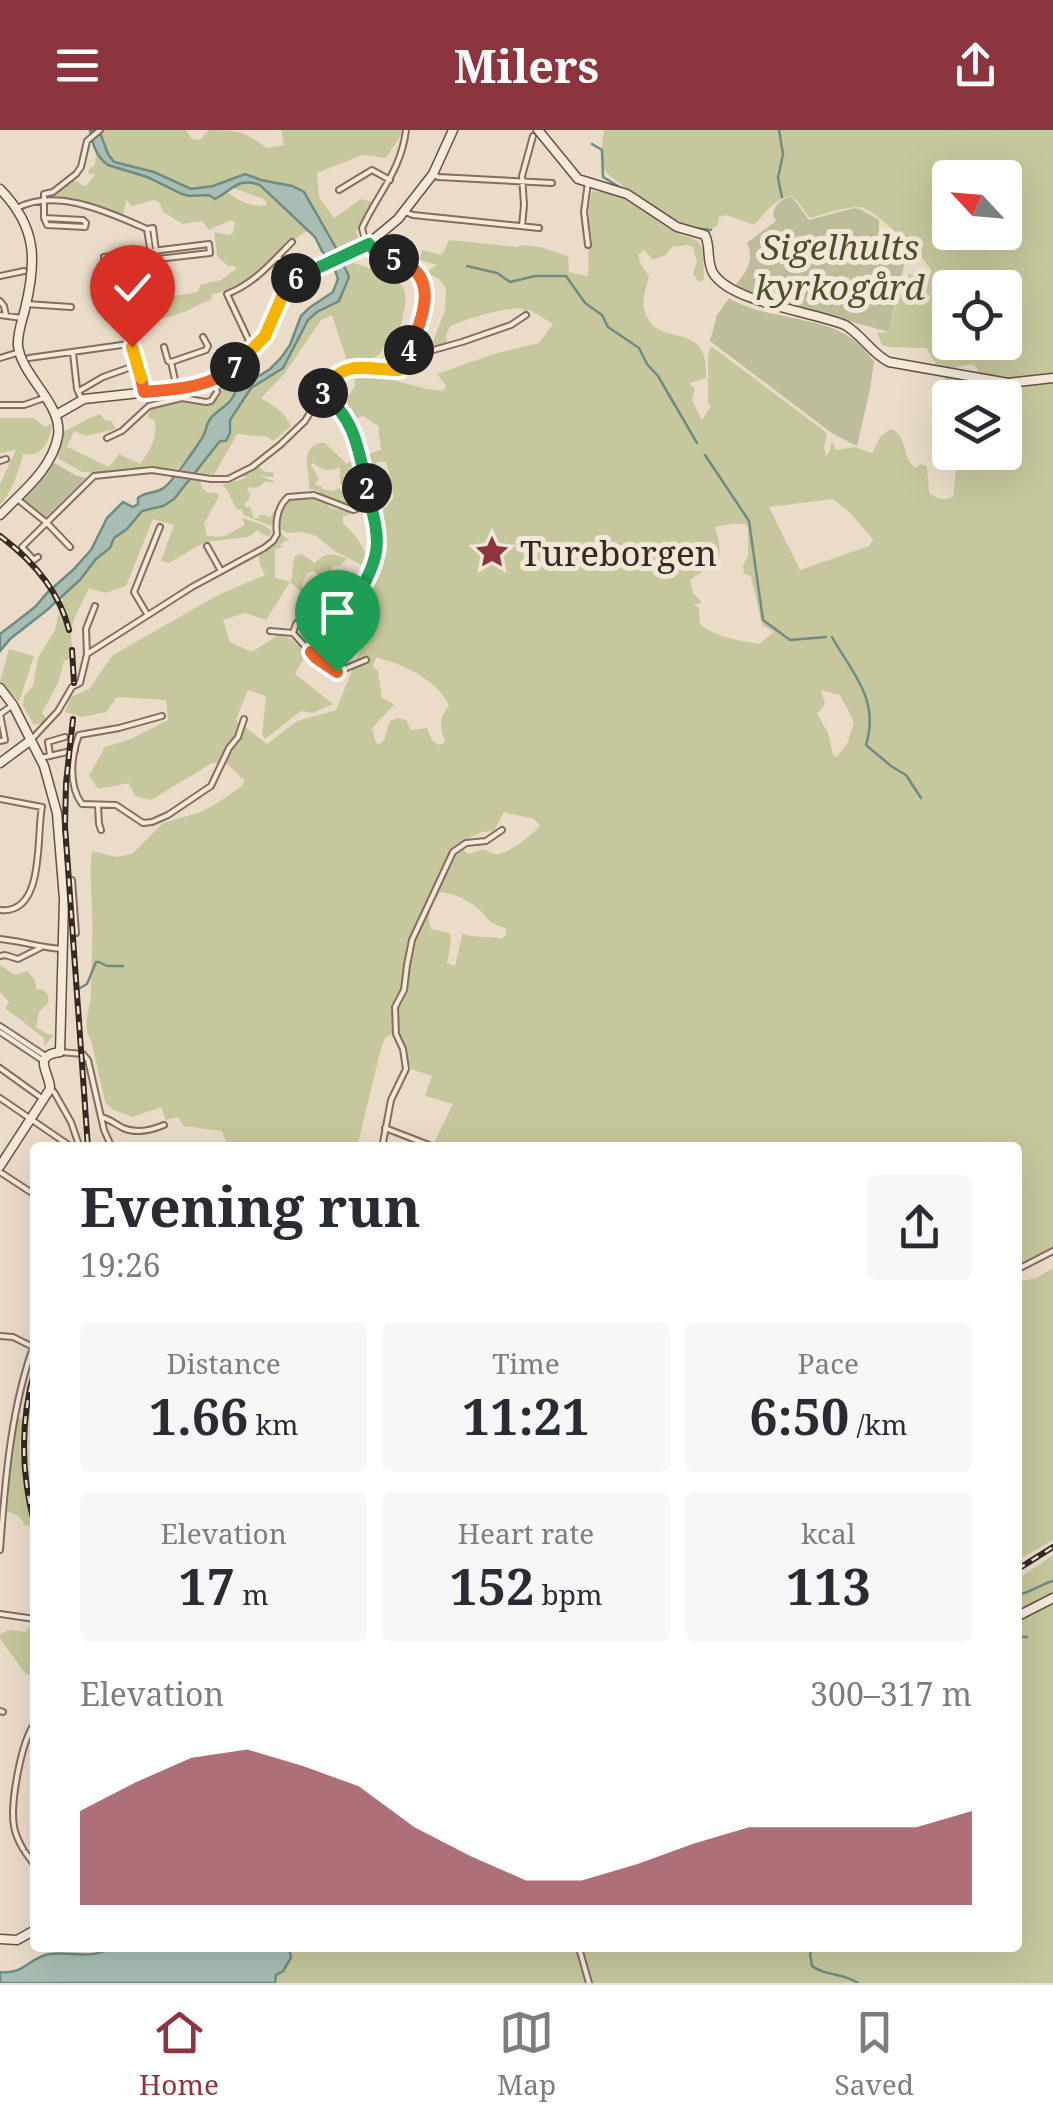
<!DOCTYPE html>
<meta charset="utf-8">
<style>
:root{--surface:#fff;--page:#f7f7f7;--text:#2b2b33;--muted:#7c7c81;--line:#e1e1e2;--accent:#8d353f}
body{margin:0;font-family:"Noto Serif",serif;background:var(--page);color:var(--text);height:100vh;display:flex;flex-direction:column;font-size:38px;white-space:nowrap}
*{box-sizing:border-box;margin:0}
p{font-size:32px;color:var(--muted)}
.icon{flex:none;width:55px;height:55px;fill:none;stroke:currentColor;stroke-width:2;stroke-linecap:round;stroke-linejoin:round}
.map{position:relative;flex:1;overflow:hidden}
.sheet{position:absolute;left:30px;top:1012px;width:992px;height:810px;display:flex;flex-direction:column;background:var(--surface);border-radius:10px;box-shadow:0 10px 40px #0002}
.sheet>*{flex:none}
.needle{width:65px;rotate:296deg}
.controls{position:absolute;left:932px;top:30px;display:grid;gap:20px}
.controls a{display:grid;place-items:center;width:90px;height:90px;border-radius:10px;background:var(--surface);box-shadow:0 10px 40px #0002;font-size:50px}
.pin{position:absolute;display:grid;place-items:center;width:85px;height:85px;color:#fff;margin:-102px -42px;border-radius:50% 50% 50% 0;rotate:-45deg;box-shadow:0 0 10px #0007}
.pin .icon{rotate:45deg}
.km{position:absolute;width:50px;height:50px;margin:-25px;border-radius:50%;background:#222;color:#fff;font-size:28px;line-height:50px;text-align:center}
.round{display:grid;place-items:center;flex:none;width:105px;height:105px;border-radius:10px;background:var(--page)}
.headline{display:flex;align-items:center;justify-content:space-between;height:170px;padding:0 50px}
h1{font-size:55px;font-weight:700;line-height:75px}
.metrics{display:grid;grid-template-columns:repeat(3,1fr);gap:15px;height:170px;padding:10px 50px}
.metrics div{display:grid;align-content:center;border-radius:10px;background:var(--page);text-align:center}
.metrics b{font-size:50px;font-weight:700}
.metrics small{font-size:28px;font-weight:400}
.metrics p{font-size:28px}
.chart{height:280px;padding:20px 50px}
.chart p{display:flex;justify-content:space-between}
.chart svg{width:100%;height:180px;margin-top:10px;fill:var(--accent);opacity:.7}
header{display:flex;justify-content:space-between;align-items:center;height:130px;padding:0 50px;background:var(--accent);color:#fff;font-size:45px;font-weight:700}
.menu{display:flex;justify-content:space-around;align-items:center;height:140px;border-top:2px solid var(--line);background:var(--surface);font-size:28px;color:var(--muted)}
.menu a{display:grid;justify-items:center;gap:5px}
.menu .selected{color:var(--accent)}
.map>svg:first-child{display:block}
</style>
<header><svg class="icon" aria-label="menu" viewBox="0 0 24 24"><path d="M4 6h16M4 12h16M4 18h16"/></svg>Milers<svg class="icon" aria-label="share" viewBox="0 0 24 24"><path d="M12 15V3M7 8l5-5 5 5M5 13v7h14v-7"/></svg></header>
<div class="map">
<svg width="1053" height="1853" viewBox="0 0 1053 1853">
<rect width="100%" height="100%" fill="#eadcc8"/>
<path fill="#c7c79d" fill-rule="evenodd" d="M103 0H186L192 9 200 10 209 0C239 0 243 1 267 18L284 15 281 0H402L401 5 386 28 362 25 317 43 319 67 334 88 361 69 373 72 356 102 360 110 336 118 312 74 299 59 261 50 245 44 213 56 191 59 154 42 114 32 108 24 101 6Z
M604 0H1053V244C1024 249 1007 250 978 244L977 238 972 234 952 238 937 235 926 218 889 217 882 215 877 203 889 202 897 170 909 144 914 145 921 154 932 142C925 128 874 78 859 77 844 77 825 84 810 88L793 66C776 67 765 83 754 95L727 85 719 87 717 96C709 101 697 100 687 98 677 95 608 48 604 39 600 29 602 11 604 0ZM950 48H1005V102H950ZM950 158H1005V212H950Z
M96 20 102 31 108 35 147 47 189 66 209 65 215 68 227 62C239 71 252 78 267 75L264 69 230 57 249 51 260 55 309 100C274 119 254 158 212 164L211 170C201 172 195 178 186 181 172 187 156 189 142 195L144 181 152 170 198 162 200 155 221 150 236 139 235 136H228L217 126 214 102 228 105 233 103 235 93 231 90 209 100 202 91 183 94 163 82 160 73 154 70 132 76 126 70 123 86 81 72 51 67V65L72 51H78L81 55 86 56 95 45 88 43 89 39 95 35Z
M592 61C630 63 644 84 675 102 681 106 692 107 697 111 706 117 703 139 704 149L699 152 693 144 697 131 693 117 687 115 672 117 666 125 653 130 644 120 638 125 641 135 649 146C647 155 642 168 644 178 654 223 710 185 706 248L689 253 695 259 692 270 702 290 711 276 708 273V224L711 216 823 300 827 304 824 318 826 326 830 321 832 311 836 320 855 317 872 323 880 307 890 299C909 304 900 327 916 338L921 334 927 336 929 363C939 370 943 370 953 367L958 323 1005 322V268L967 265 960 255H953L946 288 941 284 945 245 1008 256 1053 250V1117L1018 1136V1018L437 1017 434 1013 453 974 425 966 432 946 411 939 402 912 392 904 386 907 382 915 357 1017H225L227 1015 222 1001 184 996 178 987 166 990 161 977 133 987 113 980 105 972 91 910C81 896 90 881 91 865 91 838 93 811 92 785 92 763 89 743 92 721L116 727 132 724 163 693 201 682 214 675 241 657 245 651 227 634 212 633 151 670 135 666 129 653 98 659 89 646 105 617 131 609 168 590 166 570 117 567 106 582 82 587 65 582 71 567 89 559 113 525 218 465 265 445 260 435 259 424 279 409 281 404 290 411H285L280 415 284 417 275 419V448L291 452 294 427 301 424 315 433C326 422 332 423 347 429L339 436 334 435 331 438 332 444H327L324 447 327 450 322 457 319 454 323 448 314 441 307 443 301 456 313 473 290 452 266 490 245 483 223 490 230 512 252 522 278 505 290 508 307 523 295 544 333 574 313 583 301 581 265 609 262 605 266 566 248 560 236 590 267 614 297 591 336 580 361 519 362 512 348 501C345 482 374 449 380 427 383 412 381 400 379 386L394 367 386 332H377L375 340 368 338 366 340 362 326 381 320 378 296 363 286 357 288V293L353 292C344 277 326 268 337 248L345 247 342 259 344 264 349 265 355 256V242C385 244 413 259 443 261L446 255 437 244 494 224 539 213 553 194 530 180 523 181 521 178C497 179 472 187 450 196L446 206 447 215 431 217 445 180 446 158 439 149 426 142 437 135 420 130 422 120 442 125 449 110 518 117 520 115 540 117 568 126 569 142 588 146 589 76ZM833 369 848 381 873 409 869 416 800 440 769 377ZM730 394H745L748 397V426L743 435 744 444 751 446 762 495 774 502 759 514C738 510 717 508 700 494L699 478 694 474H700L701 471 693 463 690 450C718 431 726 432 715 397ZM376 527C401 534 438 549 449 576 438 589 440 597 445 612L439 615 432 610 427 598 411 600 406 590 397 588 390 591 384 610 380 614 376 613 372 599C377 591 392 579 394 574L382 568 378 541 373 537ZM821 560 840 565 854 592 848 612 837 627 833 625 828 603 817 584 825 574ZM504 682 534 689 540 695C535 703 509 723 499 724 494 725 488 721 483 719L469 724 464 721 465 710 482 702 494 701ZM440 762C452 763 463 768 472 774 489 785 484 793 506 798V805L501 809C488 805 477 809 464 804L462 805 455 836 447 833 451 812 450 803 431 799C426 784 432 775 440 762Z
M343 132C354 132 364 136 374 140 400 149 411 155 403 185 402 192 399 203 395 208 389 215 383 216 380 224L370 230 364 229 359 234H348L332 185 321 190 285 243 261 268C274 276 285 282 291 296L273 311 267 307 237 304 214 345 194 342 220 311 230 303V290L251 258 270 247 292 224 301 200 312 186 339 171 349 147Z
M241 235 248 246 236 257 234 268 210 289 198 316 177 339 150 337 109 343 82 342 59 329 58 324 64 301C78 296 87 287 100 284L105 290 111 291 116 299 86 306 74 301 67 317 109 337 119 324 140 334C151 320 157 309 155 291L148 287 150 279 183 270 205 275 214 273 221 265 218 251Z
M0 288H34L45 297 52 293C50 312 43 327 23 324 20 339 10 365 0 375V354L16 320 0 323Z
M319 313H325L347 334 354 327 357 328V330L348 340 357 333 361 346 345 359 344 356 349 341 342 355 340 353V337C329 342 322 341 313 333L311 335 319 349 315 354 322 357V359L333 361 339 358 347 367 340 369 349 368 345 374 319 364V361L309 359C311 342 298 321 319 313Z
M259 337 266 342H273L274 347 259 346 274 351V353L265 351C261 357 256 359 249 357L247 362 250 363 248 371 244 374 247 378 250 376 254 388H258L259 385H266L270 388 274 381 276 382 275 393 271 396 243 385 242 379 238 380C231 372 230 361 222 355L249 347H241Z
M190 349 200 351 202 358 208 363H217L219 366 204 394 207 406C228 409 228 403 244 396V392L241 388H243L263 395 272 401 269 407 260 403 258 400 248 407 205 412 169 433 161 431 174 395 153 389 126 456 105 463 89 458C83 471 73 487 71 501 70 511 74 517 72 528L64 531 58 553 42 583 47 589 42 593 34 595 23 576 24 566 33 556 38 528 55 500 58 486 64 477 62 467C86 438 112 410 139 384 146 378 152 379 161 376 174 372 182 360 190 349Z
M306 366 314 367 329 374 328 377 349 382 348 386H343V393C356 406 368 418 366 437L336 422 316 406 302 402 287 403 278 398C281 375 282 370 306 366Z
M9 519 34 526 19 572 0 551Z
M0 835 15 845 27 841 35 850 36 859 44 860 48 866V873L39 882 36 897 47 904 54 905 44 916V908L5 878 9 872 0 862Z
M1053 1138V1410L1018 1430V1152L1036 1148Z
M18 1288H22V1291L20 1317 23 1357 33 1396 25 1395 20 1387 7 1381C11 1350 10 1319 18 1288Z
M1053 1425V1853H178L196 1818H1018V1449Z
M33 1493 35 1494V1546L26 1544 0 1509V1504L9 1500 25 1502Z"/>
<path fill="#bdbd9b" d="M788 67H792L809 90 854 78 860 79 879 90V103L905 131 889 202 748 164 735 156C746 143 755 130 747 113L776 91 773 84C775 75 779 71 788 67Z
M729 168C761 189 822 186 851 208 860 214 867 223 874 231L870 259 857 316 833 304 710 211 717 185Z
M54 333 77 346 86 348 45 388 23 369Z"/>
<path fill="#a8beb5" stroke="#708c82" stroke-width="2.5" d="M90 0H99L108 24 114 32 154 42 191 59 213 56 245 44 261 50 292 56 304 62 336 118 349 147 339 171 317 182 308 190 283 238 251 258 230 290V303L226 311H220L174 369 163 376 142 381 127 399 114 408 110 418 96 429 80 450 47 480 10 509 0 521V504L35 477 48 462 73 440 91 420 107 388 123 372 133 377 138 374V368C147 360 157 365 166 356 172 351 201 312 204 304 207 298 206 295 210 289 219 278 232 275 236 260L270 239 281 228 290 215 301 186 309 178 333 162 338 149 333 134 322 121 315 107 260 55C237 47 233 60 215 69L209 65 189 66 182 64 147 47 108 35C96 27 92 13 90 0Z
M111 1818H284L290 1822 291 1828 283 1841 276 1845 275 1853H0V1842C25 1845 29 1827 50 1824 73 1821 89 1830 111 1818Z"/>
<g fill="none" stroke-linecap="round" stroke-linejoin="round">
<path stroke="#708c82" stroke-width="2.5" d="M779 0 783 24 778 48 782 67
M592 14 602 20 603 47 621 58
M629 61 656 78
M693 98 711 100
M467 136 497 143 510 152 535 146H566L585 173 602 185 608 197 639 218 647 234 658 246 697 313
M705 325 749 391 763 490 790 510 826 507
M832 507C852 543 880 569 866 615L891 636 906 645 921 668
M80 858 87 854 96 832H99L107 836H123
M1018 1465C1031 1462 1040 1455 1053 1451
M1018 1502 1020 1507H1027
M813 1818 810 1824 812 1836C825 1846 843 1843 858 1853"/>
<g stroke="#846e5f" stroke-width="8">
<path id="street" d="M433 44 438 47 552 53
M339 60 372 40 390 50
M17 78C57 57 110 83 147 99L153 98 157 129
M405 82 413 85 539 98
M44 88 83 90 86 93 85 97 47 95 44 88V64L53 62 76 44 81 37 87 11 100 0
M522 96 524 75 522 46 533 6
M147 99 151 124
M209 114 210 123 105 135 104 127Z
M588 115 584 82 588 52
M278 126 294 150
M0 146 24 141
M0 171 4 176 6 185
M26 174 71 177
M0 185 22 188
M251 215 227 164C255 153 271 133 292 112
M164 217 168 231 171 232
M409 220 426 222 462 212 511 195 526 185
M73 223 77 259 82 270
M0 228 20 222
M29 228 129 214 144 260
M177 259 171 232 206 220 208 216 203 207
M79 261 103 247 137 235
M0 275H24L44 268
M107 308 122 301 149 276 182 268 206 272 211 271 217 262 214 250
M0 331 6 329
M16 368 47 393 70 417
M207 416 221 441
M38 427 34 430 22 417 94 346 152 340 211 349H228L252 337 280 315 305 291 328 253 340 242 357 237 396 240 402 237C410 219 423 197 425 177 427 159 420 137 402 131 395 129 385 128 379 125 369 120 364 108 362 98 378 63 401 41 406 0
M330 456 296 494 293 503 312 524 337 542 366 530
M147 484 134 462 160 397
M270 501 293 503
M311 522C336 511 377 439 378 412 379 399 374 387 371 374 364 347 362 316 349 292 343 280 333 271 322 265
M87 524 192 457 264 418 273 411 277 404C275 391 278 376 288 367L314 365 353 380 371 374
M162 586 119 598 79 605C71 626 68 655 82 674L116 675 143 693 152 692 168 685 211 656 229 618 238 607 244 589
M31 610 58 581 72 557 80 553 87 524 86 499 95 476
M0 611 5 610 0 584 13 575
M50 625 48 612 65 607
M41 628 75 620
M0 669 42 677C36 704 46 785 0 780
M98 676 99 694 101 700
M63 750H72L76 803
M0 809C22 811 41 818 63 819
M0 826 5 825 18 829 40 818
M0 896 47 927
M0 902 42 930
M60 922 83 924 88 930 104 1000 112 1018
M0 938 43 969
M54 962 71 992 80 1018
M0 968 73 1018
M101 987C110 989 115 994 123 998 136 1004 152 1000 164 995
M385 998 429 1015
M382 1018 391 970 406 939 403 919 396 904 395 877 404 860 407 835 412 810 453 722 466 713 486 711 502 700
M0 1042 35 1065
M1018 1139 1053 1121
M0 1206 13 1207 33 1217
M0 1420C5 1351 11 1276 35 1212
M0 1484 35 1489
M0 1581 3 1582
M23 1719C19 1712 15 1704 14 1696 10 1674 21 1611 35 1593
M25 1722 35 1736
M579 1818 589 1853"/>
</g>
<g stroke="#665042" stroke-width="11">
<path id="secondary" d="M538 0 578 49 627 64 677 97 705 105C711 117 706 130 713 143 732 173 811 181 845 195 862 205 872 224 889 232L1008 253 1053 248
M0 59C37 97 37 130 25 179 22 191 17 204 18 216 22 247 63 274 58 306 52 339 23 361 0 385
M56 285 84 269 186 258 214 250 228 241 265 206 290 153 301 145 362 119 398 89 433 44 453 0
M0 558 13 575 44 636 57 683 64 769 60 922C30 926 51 944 50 959L0 1036
M0 633 31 610
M1018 1486 1053 1468
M0 1809 17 1810 35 1800"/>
</g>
<use href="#street" stroke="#f5eada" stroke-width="4"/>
<use href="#secondary" stroke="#f5eada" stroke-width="8"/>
<g stroke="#362921" stroke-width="6">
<path id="rail" d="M0 406C32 430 59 460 69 500
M72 520 74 553
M73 589 66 653 65 696 88 1018
M35 1239C20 1291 21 1345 35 1396
M1018 1439 1053 1417"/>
</g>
<use href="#rail" stroke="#f2e7d6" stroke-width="2.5" stroke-dasharray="8" stroke-linecap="butt"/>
</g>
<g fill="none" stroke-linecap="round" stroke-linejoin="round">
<g stroke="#fff" stroke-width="20">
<path id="split-1" d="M337 542 316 528 311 522 319 518 359 463"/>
</g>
<g stroke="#fff" stroke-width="20">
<path id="split-2" d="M359 463C385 419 378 406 367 358"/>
</g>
<g stroke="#fff" stroke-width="20">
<path id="split-3" d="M323 263 322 264C355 286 359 322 367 358"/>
</g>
<g stroke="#fff" stroke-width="20">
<path id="split-4" d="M323 263C343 227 365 240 399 240L409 220"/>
</g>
<g stroke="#fff" stroke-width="20">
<path id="split-5" d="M394 129C442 143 423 187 409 220"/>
</g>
<g stroke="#fff" stroke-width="20">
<path id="split-6" d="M296 148 369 114 378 125 394 129"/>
</g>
<g stroke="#fff" stroke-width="20">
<path id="split-7" d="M235 237 265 206 285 160 296 148"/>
</g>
<g stroke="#fff" stroke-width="20">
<path id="split-8" d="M141 248 144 262C178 259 208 258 235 237"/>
</g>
<g stroke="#fff" stroke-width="20">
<path id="split-9" d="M132 217 141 248"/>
</g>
<use href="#split-1" stroke="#f0652b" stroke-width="12"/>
<use href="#split-2" stroke="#22a559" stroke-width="12"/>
<use href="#split-3" stroke="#22a559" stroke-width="12"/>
<use href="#split-4" stroke="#f5b400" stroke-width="12"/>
<use href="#split-5" stroke="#f0652b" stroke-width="12"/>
<use href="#split-6" stroke="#22a559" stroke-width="12"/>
<use href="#split-7" stroke="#f5b400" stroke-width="12"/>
<use href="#split-8" stroke="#f0652b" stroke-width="12"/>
<use href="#split-9" stroke="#f5b400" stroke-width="12"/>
</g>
<defs>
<g id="sight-bare" transform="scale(2.7)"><path d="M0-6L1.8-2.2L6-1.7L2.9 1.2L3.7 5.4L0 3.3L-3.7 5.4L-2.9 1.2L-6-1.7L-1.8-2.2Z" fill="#8d353f" stroke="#f2e7d6" stroke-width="2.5" paint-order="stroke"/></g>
</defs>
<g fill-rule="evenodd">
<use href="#sight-bare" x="492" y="422"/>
</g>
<g text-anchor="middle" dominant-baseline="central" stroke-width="10" stroke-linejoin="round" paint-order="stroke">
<g font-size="35" font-style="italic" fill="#4b5029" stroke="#f2e7d6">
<text x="840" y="116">Sigelhults<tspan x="840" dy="40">kyrkogård</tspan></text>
</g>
<g font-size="35" fill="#362921" stroke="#f2e7d6" text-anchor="start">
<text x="520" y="422">Tureborgen</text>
</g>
</g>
</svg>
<div class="controls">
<a><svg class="needle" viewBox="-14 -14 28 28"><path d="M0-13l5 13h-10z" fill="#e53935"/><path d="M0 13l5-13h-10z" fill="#7c7c81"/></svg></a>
<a><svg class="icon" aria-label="locate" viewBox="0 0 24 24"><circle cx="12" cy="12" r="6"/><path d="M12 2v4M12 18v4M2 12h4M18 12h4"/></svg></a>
<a><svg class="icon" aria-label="layers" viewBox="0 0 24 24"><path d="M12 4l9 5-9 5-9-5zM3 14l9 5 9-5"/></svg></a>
</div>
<div class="pin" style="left:337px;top:542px;background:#1e9e55"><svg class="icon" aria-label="arrive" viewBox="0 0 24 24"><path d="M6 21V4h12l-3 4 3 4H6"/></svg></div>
<div class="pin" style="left:132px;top:217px;background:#d93025"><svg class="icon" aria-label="check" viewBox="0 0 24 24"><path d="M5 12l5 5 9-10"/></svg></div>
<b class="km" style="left:367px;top:358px">2</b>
<b class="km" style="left:323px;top:263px">3</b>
<b class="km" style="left:409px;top:220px">4</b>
<b class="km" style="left:394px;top:129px">5</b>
<b class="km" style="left:296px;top:148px">6</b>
<b class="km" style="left:235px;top:237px">7</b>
<section class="sheet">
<div class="headline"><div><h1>Evening run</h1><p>19:26</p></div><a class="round"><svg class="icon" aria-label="share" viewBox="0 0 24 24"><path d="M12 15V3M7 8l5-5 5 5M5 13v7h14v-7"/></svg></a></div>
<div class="metrics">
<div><p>Distance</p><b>1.66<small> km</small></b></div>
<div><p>Time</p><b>11:21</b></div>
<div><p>Pace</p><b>6:50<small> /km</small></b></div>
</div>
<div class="metrics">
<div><p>Elevation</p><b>17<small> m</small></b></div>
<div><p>Heart rate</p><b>152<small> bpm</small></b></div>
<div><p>kcal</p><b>113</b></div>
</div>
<div class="chart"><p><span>Elevation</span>300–317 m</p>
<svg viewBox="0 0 160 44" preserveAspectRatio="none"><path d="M0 44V21L10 14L20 8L30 6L40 10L50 15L60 25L70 32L80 38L90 38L100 34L110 29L120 25L130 25L140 25L150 25L160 21V44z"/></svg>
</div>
</section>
</div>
<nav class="menu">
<a class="selected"><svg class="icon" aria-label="home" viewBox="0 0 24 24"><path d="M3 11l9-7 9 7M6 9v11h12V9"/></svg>Home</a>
<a><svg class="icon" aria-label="map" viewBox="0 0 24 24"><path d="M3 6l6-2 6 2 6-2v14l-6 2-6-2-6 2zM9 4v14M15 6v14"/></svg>Map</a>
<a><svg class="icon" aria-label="saved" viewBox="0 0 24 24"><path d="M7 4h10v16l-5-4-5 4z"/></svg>Saved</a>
</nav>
